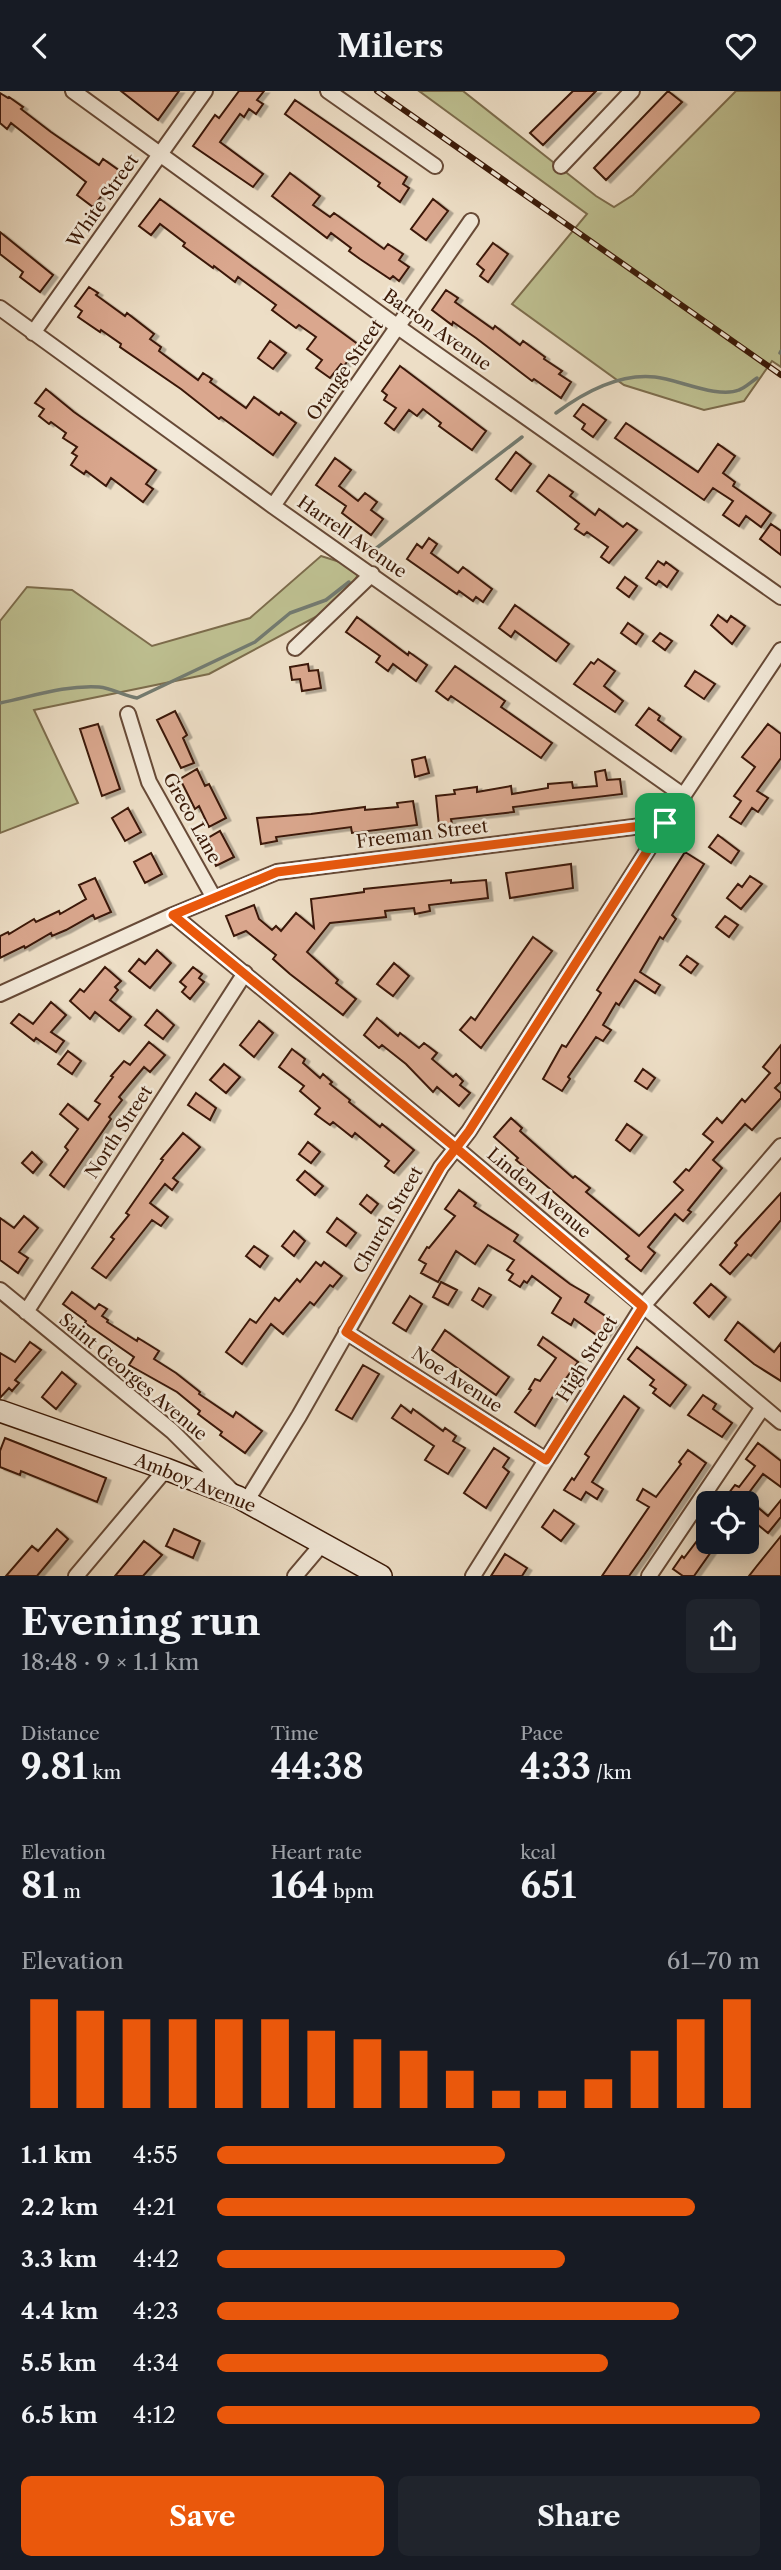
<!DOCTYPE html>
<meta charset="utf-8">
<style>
:root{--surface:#171b24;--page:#20242c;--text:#f1f3f6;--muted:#9ea1a6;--accent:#ea580c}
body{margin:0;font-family:"Libre Caslon Text",serif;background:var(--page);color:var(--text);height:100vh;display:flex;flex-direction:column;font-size:26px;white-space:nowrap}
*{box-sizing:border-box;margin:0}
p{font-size:23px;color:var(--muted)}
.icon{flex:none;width:38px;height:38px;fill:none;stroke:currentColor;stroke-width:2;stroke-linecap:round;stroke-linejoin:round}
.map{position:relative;height:1485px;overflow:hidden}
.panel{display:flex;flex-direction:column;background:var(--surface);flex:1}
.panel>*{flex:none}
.controls{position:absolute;left:696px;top:1400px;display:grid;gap:14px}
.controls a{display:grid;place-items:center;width:63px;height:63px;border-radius:10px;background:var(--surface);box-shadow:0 4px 18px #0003;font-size:35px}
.pin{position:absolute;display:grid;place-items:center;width:60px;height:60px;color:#fff;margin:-30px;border-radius:14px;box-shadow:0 4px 10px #0006}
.round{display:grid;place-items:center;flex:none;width:74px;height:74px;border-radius:10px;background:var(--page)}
.headline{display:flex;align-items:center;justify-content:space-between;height:119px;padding:0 21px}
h1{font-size:38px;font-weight:700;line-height:52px}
.metrics{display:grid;grid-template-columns:repeat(3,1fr);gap:10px;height:119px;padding:7px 21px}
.metrics div{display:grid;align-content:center}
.metrics b{font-size:35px;font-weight:700}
.metrics small{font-size:19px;font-weight:400}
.metrics p{font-size:19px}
.chart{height:196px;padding:14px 21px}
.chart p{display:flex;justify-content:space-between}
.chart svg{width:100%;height:126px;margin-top:7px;stroke:var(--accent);stroke-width:6}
.button{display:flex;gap:14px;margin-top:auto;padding:14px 21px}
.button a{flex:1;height:80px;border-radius:10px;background:var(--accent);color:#fff;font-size:28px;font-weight:700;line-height:80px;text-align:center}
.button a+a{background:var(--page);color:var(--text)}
ul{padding:0 21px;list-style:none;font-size:23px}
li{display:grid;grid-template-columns:112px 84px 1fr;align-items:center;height:52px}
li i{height:18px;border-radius:9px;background:var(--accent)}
header{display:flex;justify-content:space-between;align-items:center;height:91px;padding:0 21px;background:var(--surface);font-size:32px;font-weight:700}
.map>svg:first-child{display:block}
</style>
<header><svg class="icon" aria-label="back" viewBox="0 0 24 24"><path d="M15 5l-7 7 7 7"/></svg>Milers<svg class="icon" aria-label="heart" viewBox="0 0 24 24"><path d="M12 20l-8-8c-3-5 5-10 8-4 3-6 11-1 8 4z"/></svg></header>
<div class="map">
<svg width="781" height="1485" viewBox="0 0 781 1485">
<defs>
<filter id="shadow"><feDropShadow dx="4.5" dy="2.5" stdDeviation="0" flood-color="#0004"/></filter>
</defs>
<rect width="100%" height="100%" fill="#eddec6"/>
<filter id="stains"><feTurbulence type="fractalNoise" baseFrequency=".00286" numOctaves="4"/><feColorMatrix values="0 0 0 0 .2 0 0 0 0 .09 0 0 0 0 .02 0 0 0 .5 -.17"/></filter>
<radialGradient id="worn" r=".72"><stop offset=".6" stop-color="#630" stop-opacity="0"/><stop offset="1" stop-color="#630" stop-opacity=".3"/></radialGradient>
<path fill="#bec091" stroke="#7c6c4c" stroke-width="2" d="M419 0H463L596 105 614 116 633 104 736 0H781V276L772 270 744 310 704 319 624 294 512 213 587 123Z
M321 465 362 478 338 514 209 583 34 619 78 712 0 742V530L27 496 72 499 152 555 250 527Z"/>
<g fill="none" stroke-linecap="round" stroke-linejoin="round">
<path stroke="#737b71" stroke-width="3.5" d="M780 262 781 260
M556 322C583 302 619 282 655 286 677 288 718 308 739 299 745 297 751 291 757 287
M370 462 522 346
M0 612C34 605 65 594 99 596 112 597 124 605 137 607L255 551 290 522 326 509 349 491"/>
</g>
<path fill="#daa78e" stroke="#3a1907" stroke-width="2" filter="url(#shadow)" d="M121 0H179L158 29Z
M239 0H264L257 9 263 13 256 23 249 18 244 26 240 23 220 51 263 83 253 96 193 55 215 24 219 27Z
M573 0H596L543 54 530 42Z
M668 0 682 11 606 89 594 77Z
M0 2 8 7 9 6 23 16 21 18 51 41 99 74 103 68 120 80 93 116 77 104 86 91 11 32 7 38 0 32Z
M295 9 407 86 403 93 409 97 400 111 378 95 380 92 285 23Z
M290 82 320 105 313 114 330 126 334 122 384 158 388 153 403 163 399 169 409 176 399 190 393 185 390 188 360 168 349 160 351 157 331 142 327 147 272 105Z
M160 108 359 254 344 275 341 273 330 287 316 277 322 269 307 258 316 246 299 234 296 237 272 219 276 214 238 186 235 191 214 175 213 177 183 155 185 152 160 133 151 144 139 135Z
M433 108 448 120 426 149 411 138Z
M0 141 53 184 40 201 20 186 23 181 0 163Z
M493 152 508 163 488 191 480 185 484 179 477 173Z
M89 196 98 202 96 204 125 225 127 222 154 243 150 248 161 256 159 260 198 289 203 282 212 288 210 291 246 317 254 306 279 324 281 321 296 332 273 364 221 326 219 328 181 298 120 256 121 253 101 239 100 241 78 226 82 220 75 215Z
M446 199 458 207 455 211 493 238 495 235 520 254 523 250 545 266 544 268 562 280 559 283 571 291 561 307 534 288 532 290 476 247 453 231 452 234 432 219Z
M270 250 286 262 273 278 258 267Z
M400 275 486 340 472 359 439 335 441 332 423 318 417 325 409 319 394 339 385 332 396 317 384 309 387 304 382 300Z
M46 298 74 321 156 379 146 393 153 398 143 411 111 387 106 395 86 380 84 383 71 374 77 365 72 362 77 356 63 347 66 342 51 331 49 333 39 325 44 318 35 312Z
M583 313 606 329 593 346 582 338 585 333 574 325Z
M626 332 698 381 718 353 735 365 723 382 735 391 733 395 771 422 761 436 746 425 739 435 723 424 733 410 713 397 704 409 615 347Z
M516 361 531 373 511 400 496 388Z
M335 367 351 379 339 395 358 410 365 402 377 411 371 419 383 428 371 444 342 422 346 415 316 394Z
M549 384 573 401 570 405 595 424 599 418 623 436 627 432 637 439 609 472 601 466 608 456 587 441 584 444 575 438 579 433 537 400Z
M771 433 781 440V464L760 448Z
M429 447 437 453 431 462 458 482 463 476 492 498 483 511 476 506 473 510 459 500 457 503 407 468 417 453 422 457Z
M658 470 664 474 666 471 678 480 667 496 659 490 656 494 646 487Z
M625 486 637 495 629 506 617 497Z
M515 514 569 553 556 570 515 540 511 546 499 537Z
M718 524 727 531 731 525 745 535 732 553 711 534Z
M357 526 408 564 409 561 427 574 416 590 393 573 388 580 376 571 380 565 346 541Z
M628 532 643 543 636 553 621 542Z
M660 542 672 550 665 559 653 550Z
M598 568 615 580 604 595 623 610 615 621 574 593 591 571 594 573Z
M308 573 309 580 318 579 321 597 302 600 300 588 292 589 290 576Z
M455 575 505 610 501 616 552 652 541 667 451 605 448 609 436 600Z
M695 580 715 593 704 608 685 595Z
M649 617 660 625 658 629 681 646 671 660 636 634Z
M175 620 187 644 183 647 194 672 181 677 157 629Z
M98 633 120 698 102 705 80 638Z
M768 633 781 643V667L757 700 768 707 758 721 752 717 741 733 730 726 741 710 734 705 755 676 742 666Z
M425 666 429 682 415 686 412 669Z
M197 678 205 695 209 693 226 727 209 736 199 715 195 718 180 688Z
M605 679 607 689 620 688 622 703 513 716 514 721 451 728 452 733 439 735 436 705 455 703 454 699 477 696V701L511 695 512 703 548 697V693L572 691 573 697 597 695 595 681Z
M413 710 417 734 352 742 351 736 276 746 277 750 261 753 257 727 311 723 365 716V719L398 716 397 712Z
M128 717 141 741 125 750 112 727Z
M220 740 234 766 216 775 209 759 213 757 208 747Z
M718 744 739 760 731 772 709 756Z
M685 761 704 773 672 824 676 828 663 848 660 846 640 881 660 894 655 902 635 889 619 914 616 912 603 934 611 939 603 950 596 946 568 986 570 988 562 1000 543 988 562 954 566 956 587 924 601 902 597 899Z
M151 762 162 783 145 792 134 771Z
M571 773 573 797 510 807 506 782Z
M750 785 762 793 741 818 727 807 738 793 742 796Z
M95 787 111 821 95 828 93 824 66 839 52 845 51 842 25 857 24 855 0 867V845L8 841 9 843 34 828 36 831 59 820 60 823 86 808 79 794Z
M451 789V792L486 789 488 807 429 814 430 820 415 823 414 817 385 820 386 826 330 832 307 861 338 889 336 892 356 908 343 924 290 883 273 868 276 864 246 840 234 845 226 825 254 814 259 828 272 839 276 835 281 840 296 822 314 837 311 808 364 801V798Z
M725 825 738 834 729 846 716 836Z
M533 846 552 860 481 957 460 939 471 926 475 929Z
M157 859 171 872 150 897 129 880 139 868 145 873Z
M687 865 698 873 691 882 680 874Z
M394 872 409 885 393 905 377 893Z
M105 876 121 890 115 896 118 899 110 909 131 926 119 940 95 921 90 928 70 910 80 898 84 901Z
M193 876 202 883 199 887 204 891 190 908 182 901 186 896 180 891Z
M51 911 66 924 51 941 64 950 56 961 36 947 34 950 11 932 19 923 33 933Z
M157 919 174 934 163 948 145 934Z
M377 927 398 945 400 942 419 957 424 952 437 962 432 968 453 986 456 983 463 990 460 994 470 1002 459 1015 437 996 433 1001 406 973 382 954 379 957 364 944Z
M259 930 273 942 254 966 240 954Z
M149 951 165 964 150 981 144 976 119 1006 122 1009 109 1026 111 1028 64 1096 50 1084 68 1059 65 1056 78 1038 60 1023 68 1013 88 1029 100 1013 95 1010 113 986 111 985 124 970 130 974Z
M781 954V991L775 997 781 1002V1007L752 1039 745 1033 713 1069 722 1077 688 1119 691 1121 683 1130 675 1123 648 1156 655 1162 641 1180 626 1168 629 1165 516 1069 518 1067 494 1046 511 1027 522 1037 520 1040 573 1087 575 1085 590 1097 586 1101 639 1145 683 1099 674 1091 686 1078 689 1080 713 1051 703 1043 717 1027 722 1032 742 1008 745 1011 770 982 763 976Z
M292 958 305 968 303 972 320 987 323 983 332 991 330 993 350 1009 349 1011 380 1036 382 1033 414 1059 394 1082 385 1075 389 1070 355 1042 352 1046 333 1031 330 1034 315 1023 320 1017 300 1000 304 995 279 976Z
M68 960 81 970 72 983 58 973Z
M224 973 240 986 226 1002 210 989Z
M643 978 655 987 647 998 635 990Z
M196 1002 216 1017 210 1029 188 1014Z
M627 1033 642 1044 630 1060 616 1049Z
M183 1042 200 1056 173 1087 178 1091 172 1099 165 1093 150 1112 168 1126 161 1135 152 1129 106 1187 92 1177 114 1148 111 1146 129 1124 126 1122 163 1069 161 1068Z
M308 1051 320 1061 311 1072 299 1063Z
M32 1061 42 1071 33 1082 22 1072Z
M305 1080 323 1095 315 1104 297 1089Z
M459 1099 476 1112 474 1115 518 1144 514 1150 570 1193 589 1204 585 1211 614 1231 602 1248 574 1228 571 1234 552 1222 561 1207 532 1185 527 1192 524 1190 520 1196 509 1189 513 1183 507 1179 514 1169 488 1154 475 1173 456 1160 438 1191 421 1182 426 1173 419 1169 427 1156 429 1157 455 1125 445 1118Z
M781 1102V1129L751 1165 748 1163 730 1183 720 1174 737 1154 735 1152Z
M367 1104 378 1113 371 1122 360 1113Z
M24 1125 38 1137 19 1161 28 1167 18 1182 0 1169V1127L14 1137Z
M337 1127 356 1142 346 1155 327 1141Z
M294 1140 305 1150 294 1165 282 1155Z
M254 1155 268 1165 260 1176 246 1165Z
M316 1171 321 1175 324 1171 342 1185 333 1196 330 1194 314 1214 310 1211 283 1243 271 1233 242 1273 226 1261 250 1228 256 1232 275 1207 279 1210 297 1188 300 1191Z
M441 1191 457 1199 448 1214 433 1206Z
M711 1193 726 1206 709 1226 694 1212Z
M479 1197 491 1204 483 1216 472 1209Z
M72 1201 95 1218 99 1213 107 1218 102 1225 108 1229 107 1231 137 1250 138 1247 159 1260 154 1268 176 1282 200 1301 199 1303 233 1326 236 1321 262 1340 245 1362 220 1344 222 1341 198 1323 200 1320 177 1301 129 1274 134 1266 85 1232 86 1230 63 1213Z
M410 1205 422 1213 406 1240 393 1232Z
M738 1231 774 1261 781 1252V1290L754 1273 725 1249Z
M445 1239 509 1286 496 1304 432 1259Z
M543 1246 578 1271 564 1290 563 1289 535 1335 515 1321 531 1299 529 1298 535 1288 540 1290 556 1267 538 1254Z
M30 1251 41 1259 15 1289 19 1292 12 1300 9 1297 0 1307V1262L15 1271Z
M637 1256 686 1294 670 1315 653 1302 656 1298 650 1294 654 1289 628 1268Z
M363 1274 379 1283 352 1328 336 1319Z
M62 1281 76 1293 56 1318 42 1306Z
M703 1304 716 1313 713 1318 732 1332 722 1346 688 1324Z
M624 1305 639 1317 592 1391 603 1398 597 1408 586 1401 581 1409 564 1399 572 1387 574 1389 589 1366 585 1363Z
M401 1314 411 1322 413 1318 443 1340 445 1337 456 1345 453 1350 465 1357 448 1383 425 1369 434 1355 392 1327Z
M5 1347 106 1387 97 1411 21 1380 20 1384 0 1376V1360Z
M758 1352 781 1370V1396L763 1383 748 1403 751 1405 749 1409 768 1425 781 1409V1426L768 1442 747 1425V1411L732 1412 725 1407 735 1394 739 1396 755 1375 746 1368Z
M494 1357 509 1367 503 1376 509 1381 486 1417 464 1402Z
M688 1359 706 1372 644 1464 629 1485H602L649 1416 637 1409 643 1398 656 1406 681 1373 679 1371Z
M554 1419 574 1433 561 1450 542 1436Z
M709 1434V1451H718L694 1485H683L673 1478 682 1465 684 1467Z
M57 1438 68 1448 37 1485H6L32 1455 38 1460Z
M174 1438 200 1450 193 1467 166 1455Z
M781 1445V1485H749L756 1476Z
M144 1450 162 1464 143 1485H115Z
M505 1463 527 1477 522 1485H491Z"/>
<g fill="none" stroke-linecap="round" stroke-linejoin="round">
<g stroke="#674a37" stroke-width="18">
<path id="street" d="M73 0 398 236 781 506
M328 0 435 75
M561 75 632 0
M0 217 273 415 684 705
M33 242 205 0
M273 415 471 130
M295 557 372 483
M128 623 149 691 214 807
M173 824 456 1057 781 1331
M0 903 173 824 277 781 665 732 781 559
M0 1199 172 1340 232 1400
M26 1221 245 882
M346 1241 546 1369
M246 1411 299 1325 441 1076 469 1040 665 732
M76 1485 166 1378
M295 1485 323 1452
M473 1485 643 1215 781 1055
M649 1485 763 1316"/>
</g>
<g stroke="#3a1907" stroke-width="24">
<path id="secondary" d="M0 1320 166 1378 238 1406 381 1485"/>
</g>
<use href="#street" stroke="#f3eada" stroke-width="14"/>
<use href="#secondary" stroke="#f3eada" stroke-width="21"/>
<g stroke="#3a1907" stroke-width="6">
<path id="rail" d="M377 0 781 284"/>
</g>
<use href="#rail" stroke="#f3eada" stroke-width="3.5" stroke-dasharray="10" stroke-linecap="butt"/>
</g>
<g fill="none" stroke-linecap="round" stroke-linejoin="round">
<g stroke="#fff" stroke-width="14">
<path id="route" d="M665 732 277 781 173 824 456 1057 441 1076 346 1241 546 1369 643 1216 456 1057 469 1040 665 732"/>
</g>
<use href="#route" stroke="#ea580c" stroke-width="9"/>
</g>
<g text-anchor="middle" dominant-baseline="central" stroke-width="5" stroke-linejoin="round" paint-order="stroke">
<g font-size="18" fill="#3a1907" stroke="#f3eada">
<text transform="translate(103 110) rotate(-55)">White Street</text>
<text transform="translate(437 239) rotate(35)">Barron Avenue</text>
<text transform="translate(345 279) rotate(-55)">Orange Street</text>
<text transform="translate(352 446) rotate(35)">Harrell Avenue</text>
<text transform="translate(192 727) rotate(61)">Greco Lane</text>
<text transform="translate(422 743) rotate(-7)">Freeman Street</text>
<text transform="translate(119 1041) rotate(-57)">North Street</text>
<text transform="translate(539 1102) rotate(40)">Linden Avenue</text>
<text transform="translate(388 1129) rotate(-60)">Church Street</text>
<text transform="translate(587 1268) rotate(-58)">High Street</text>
<text transform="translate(133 1286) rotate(40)">Saint Georges Avenue</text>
<text transform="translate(457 1289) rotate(33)">Noe Avenue</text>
<text transform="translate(195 1392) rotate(22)">Amboy Avenue</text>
</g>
</g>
<rect width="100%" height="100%" filter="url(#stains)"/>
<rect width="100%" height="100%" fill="url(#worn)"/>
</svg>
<div class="controls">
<a><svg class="icon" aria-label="locate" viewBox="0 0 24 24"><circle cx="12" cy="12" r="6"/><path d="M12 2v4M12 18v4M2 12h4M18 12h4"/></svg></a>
</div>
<div class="pin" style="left:665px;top:732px;background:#1e9e55"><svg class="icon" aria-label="arrive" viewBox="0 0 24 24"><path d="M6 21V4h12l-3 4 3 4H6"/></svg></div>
</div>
<section class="panel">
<div class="headline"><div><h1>Evening run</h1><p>18:48 · 9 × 1.1 km</p></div><a class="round"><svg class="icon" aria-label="share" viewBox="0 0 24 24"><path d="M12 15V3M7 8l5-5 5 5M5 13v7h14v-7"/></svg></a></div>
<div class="metrics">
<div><p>Distance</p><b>9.81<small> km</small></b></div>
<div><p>Time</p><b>44:38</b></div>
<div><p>Pace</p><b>4:33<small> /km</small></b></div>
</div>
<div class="metrics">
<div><p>Elevation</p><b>81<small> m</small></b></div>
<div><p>Heart rate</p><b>164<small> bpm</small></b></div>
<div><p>kcal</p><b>651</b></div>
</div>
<div class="chart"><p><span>Elevation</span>61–70 m</p>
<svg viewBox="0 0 160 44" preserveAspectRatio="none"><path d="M5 44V6M15 44V10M25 44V13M35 44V13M45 44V13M55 44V13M65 44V17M75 44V20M85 44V24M95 44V31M105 44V38M115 44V38M125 44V34M135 44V24M145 44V13M155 44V6"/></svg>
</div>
<ul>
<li><b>1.1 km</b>4:55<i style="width:53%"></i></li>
<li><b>2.2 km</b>4:21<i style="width:88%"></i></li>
<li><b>3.3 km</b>4:42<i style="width:64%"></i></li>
<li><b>4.4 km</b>4:23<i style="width:85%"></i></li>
<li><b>5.5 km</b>4:34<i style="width:72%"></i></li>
<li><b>6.5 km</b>4:12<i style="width:100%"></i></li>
</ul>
<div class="button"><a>Save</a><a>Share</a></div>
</section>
